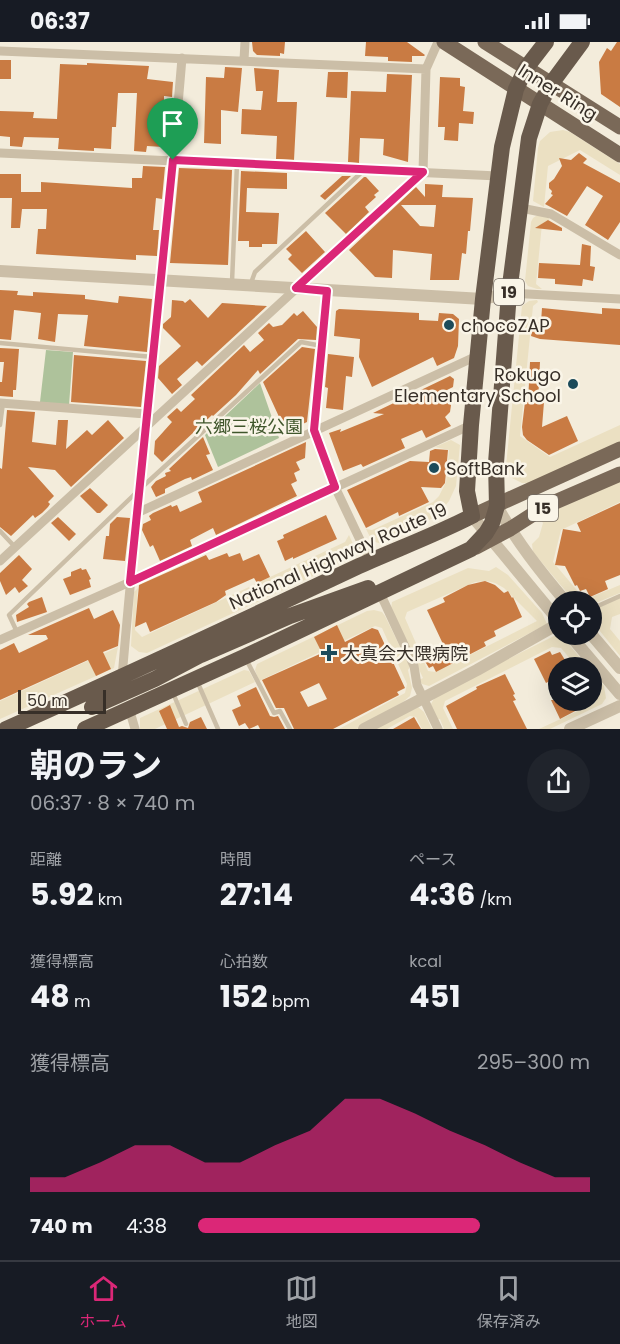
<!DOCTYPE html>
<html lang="ja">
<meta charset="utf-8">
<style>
:root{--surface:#171b24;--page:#20242c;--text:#f1f3f6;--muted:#9ea1a6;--line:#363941;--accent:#db2777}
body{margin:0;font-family:Poppins,"Noto Sans JP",sans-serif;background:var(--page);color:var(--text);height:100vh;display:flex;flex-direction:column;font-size:22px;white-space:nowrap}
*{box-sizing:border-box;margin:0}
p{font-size:20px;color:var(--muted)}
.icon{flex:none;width:33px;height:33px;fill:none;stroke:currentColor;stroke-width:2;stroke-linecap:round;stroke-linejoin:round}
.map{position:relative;height:687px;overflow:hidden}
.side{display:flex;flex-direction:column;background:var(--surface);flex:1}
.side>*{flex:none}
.fabs{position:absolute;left:548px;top:549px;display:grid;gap:12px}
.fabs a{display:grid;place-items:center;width:54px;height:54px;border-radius:50%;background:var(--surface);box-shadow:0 6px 24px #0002;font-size:30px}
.scale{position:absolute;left:18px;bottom:15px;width:88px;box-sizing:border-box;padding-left:6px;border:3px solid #372f28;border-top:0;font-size:16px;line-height:21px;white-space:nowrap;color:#372f28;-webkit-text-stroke:4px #faf5e8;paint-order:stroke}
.pin{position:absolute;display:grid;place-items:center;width:51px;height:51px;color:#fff;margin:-62px -26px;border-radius:50% 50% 50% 0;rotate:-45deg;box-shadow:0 0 6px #0007}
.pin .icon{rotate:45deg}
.round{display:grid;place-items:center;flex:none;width:63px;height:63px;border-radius:32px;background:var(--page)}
.overview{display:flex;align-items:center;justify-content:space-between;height:102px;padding:0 30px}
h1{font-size:33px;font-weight:700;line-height:45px}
.figures{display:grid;grid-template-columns:repeat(3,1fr);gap:9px;height:102px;padding:6px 30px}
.figures div{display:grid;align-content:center}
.figures b{font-size:30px;font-weight:700}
.figures small{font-size:16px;font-weight:400}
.figures p{font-size:16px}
.chart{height:168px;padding:12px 30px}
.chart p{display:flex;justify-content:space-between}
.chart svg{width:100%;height:108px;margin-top:6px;fill:var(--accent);opacity:.7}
ul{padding:0 30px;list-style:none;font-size:20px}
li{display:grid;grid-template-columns:96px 72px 1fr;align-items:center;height:45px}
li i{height:15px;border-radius:8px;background:var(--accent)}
.status{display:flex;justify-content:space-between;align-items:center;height:42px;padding:0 30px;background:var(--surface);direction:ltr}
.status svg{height:16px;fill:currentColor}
.dock{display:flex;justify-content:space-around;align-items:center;height:84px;border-top:2px solid var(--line);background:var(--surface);font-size:16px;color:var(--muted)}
.dock a{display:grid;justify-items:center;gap:3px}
.dock .on{color:var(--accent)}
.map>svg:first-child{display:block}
</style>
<div class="status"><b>06:37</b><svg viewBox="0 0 49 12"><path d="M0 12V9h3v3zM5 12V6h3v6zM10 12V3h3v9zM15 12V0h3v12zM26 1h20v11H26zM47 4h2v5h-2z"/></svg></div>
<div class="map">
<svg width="620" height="687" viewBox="0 0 620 687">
<rect width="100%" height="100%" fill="#f3ecdb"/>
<path fill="#aec29b" d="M46 308 73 310 69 363 40 360Z
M260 341 279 396 218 425 205 393Z"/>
<path fill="#ebe0c2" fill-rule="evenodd" d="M563 88 570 90 620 122V133L580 108 548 124 544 165 533 159 538 106 540 99 550 90Z
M536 174H545L550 177 542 182 536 242 542 247H537L528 244 525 239 531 180 533 176Z
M537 258 538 260 533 264 520 394 550 415 620 383V401L536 441H522L512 436 506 424 522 264 529 259Z
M451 398 460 403 456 444 449 459 437 474 382 502 372 499 366 487 372 488 433 460 439 454 446 440 449 408 435 405Z
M620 439V460L561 488 553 520 581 553 589 556 620 543V551L591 563V560L574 559 533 510 532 502 539 495 543 481 540 477 542 474Z
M349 493 354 504 352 516 147 611 139 610 131 604 134 550 138 546 135 588 142 595 345 500Z
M496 525 508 533 542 571 547 582 429 644 422 642 419 638 423 636 391 567 392 560 468 526 489 529ZM487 539 495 541 504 546 537 579 436 630 428 629 405 576 407 570 475 540Z
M620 556V572L612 575 610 587 620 599V614L591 578V571L592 568Z
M374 568 382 570 385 574 410 625 408 628 412 646 410 654 403 660 357 687H339L405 651 407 642 382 586 375 584 259 639 255 628 257 622 367 569Z
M558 592 561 593 588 625H577L561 606 552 605 445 659 443 666 453 687H444L440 677 436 678 431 662 436 653Z
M118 605 114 626 0 677V659Z
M244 628 249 629 255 640 155 687H140V676Z
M591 629 604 644 606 656 602 662 550 687H539L595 661 598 650 591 642Z
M418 665 424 670 432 687H422L416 675 410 674 387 687H372Z"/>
<path fill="#c97b43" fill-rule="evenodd" d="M252 0H285L284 12 280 11V14L257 13 253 9Z
M366 0H407L425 13 424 14H412V20L388 19V15L365 14Z
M617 0H620V65L601 52 599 20 607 6 611 9Z
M0 18H11V37H0Z
M87 21 149 24 147 37 173 40 172 55 164 54V65H160L159 89H168L167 103H163V105L147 104 146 110 134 109 137 51H118L116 85H112L111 107 94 106V109L58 107 59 96 24 95 22 105 10 104V95L0 94V69L34 70 33 76 57 77 60 22 87 23Z
M225 25 242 26 238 70 221 68V102L204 101 206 35 224 36Z
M254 26 279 28 277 60H297L294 118 276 117 277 94 241 92 242 67 261 68 263 49H256Z
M328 30H348L347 56 326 55Z
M387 32 412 33 408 120 383 113 384 97 360 96 359 121 348 120 351 49 386 50Z
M440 35 460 36V44L465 45 463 69 474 70 473 82 459 81 458 99 444 98 445 85H438Z
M579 111 587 117 583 121 620 141V180L608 198 585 183 603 154 587 144 567 174 545 162 553 153 551 152 552 149 549 146V141L554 137 562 124 559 116 571 118Z
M143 124 165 125 162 157 156 156 153 188H159L157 214 136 213V218L36 212 38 187H46L47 167H22L20 186H11L12 156H0V132H21V150H41V140L132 146V136H142Z
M179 126 232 128 228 223 170 221Z
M241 129 287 131V147L247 146 246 170 279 171 277 202H262V205H249V199H238Z
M342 134H351L325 158 320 154Z
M364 135H366L379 149 374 153 376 155 365 165 369 170 346 192 325 171Z
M425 142 443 143 442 155 473 156 470 189H468L466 212 462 211 459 238H430L432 212 393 208 392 236 375 235 349 208 416 145 425 155ZM401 163H436L434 185 420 184Z
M548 178 562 186V189L535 186Z
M306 189 325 210 302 231 288 217 292 213 286 207Z
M582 202 591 204 590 224 595 225 593 239 583 237 582 244 555 242V237L538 236 539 221 580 223Z
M0 248 18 249 17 253 33 254V250L85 253V257L118 261 119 254 152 257 147 310 84 304 88 273 58 272 55 300 38 297 41 271 14 268 11 298 0 297Z
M190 257 208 276 222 261 267 264 202 324 197 319 177 337 182 343 172 352 158 336 159 324 181 304 163 286V282L171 275 172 258 183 259 185 261Z
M542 266 602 272V266L620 267V303L540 297 531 294 534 280H541Z
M339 267 419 271V278L438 279 439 271 453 272 459 277 458 304 454 316 437 324 433 315 372 345 359 315 360 297 334 294 336 269Z
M303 269 317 285 316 298 298 297 260 332 258 328 236 353 213 374 212 373 162 420 154 412 155 399 172 380 167 375 177 366 181 370 195 357 191 353 244 303 250 310 264 298 258 291 269 281 273 285 282 283 294 271 297 274Z
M302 305 315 307 307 380 286 390 263 340Z
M0 306 19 307 16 348H13V355L0 354V340H2L4 320H0Z
M328 312 354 315 352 335 346 334 343 368 326 366 328 346 325 345Z
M74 313 146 319 141 365 71 360Z
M530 320H540L538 360H544L542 385 567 374 578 399 549 413 527 398 523 393 522 385 525 360H528Z
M450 334 454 337 453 345 439 352 451 363 450 370 445 375 451 384 426 396 422 388 401 397 405 406 363 425 361 422 343 429 329 391 341 387 340 390 384 372 373 371Z
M7 368 35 370 32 400 56 403 58 378H68L66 407 87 388 92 393 108 378 124 396 71 445 55 428 28 425 54 454 48 460 50 462 48 465 42 471 35 476 33 473 11 494 0 485V426L2 427Z
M203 395 210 412 206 413 213 428 192 438 191 435 185 437 165 447V451L156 455 151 445 156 439 166 434 165 431 171 429 169 427Z
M306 400 305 416 296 420 300 428 294 431 297 439 291 442 297 454 216 493 213 486 190 498 192 504 160 519 153 503 150 505 142 488 143 482 151 478 149 474 153 471 171 463 172 465 177 463 180 470 202 460 198 450Z
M435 407 448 408 445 441 441 446 421 445 429 460 399 474 398 470 366 486 347 448 410 419 429 420 430 409Z
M90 446 108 463 100 471H97L80 454Z
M620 461V533L605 539 608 547 590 555 586 547 580 549 577 543 575 544 565 524 555 523 563 487 581 490 577 481Z
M326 473 337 497 293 517V515L285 519 277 499 284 496 283 493Z
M58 475 76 492 69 499 51 481Z
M117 475 130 476 125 519 103 517 106 494H109L110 482Z
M227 511 229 515 240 511 243 519 259 512 270 535 257 541 254 536 225 549 226 553 216 560 150 590 146 580 135 585 139 543 206 513 209 518Z
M19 513 32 527 22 538 28 544 19 551 15 545 6 553 0 539V531Z
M81 526 82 528 86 527 91 537 89 538 91 545 70 553 63 537 71 534V530Z
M485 539 495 543 504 551 508 549 512 556 513 555 522 575 494 589 496 594 484 600 486 604 436 630 433 624 429 626 423 616 426 610 443 602 427 568 445 560 443 556 468 543Z
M42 555 47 570 17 580 16 573 29 565 27 562 29 560Z
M89 566 94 577 113 568 120 583 118 604 103 610 111 627 96 634 88 618 0 658V608L14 601 19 611 40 601 48 597 46 593H28Z
M337 583 345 600 372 586 378 588 405 646 397 650 399 653 333 687H294L284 666H276L262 638 322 611 314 595ZM319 641 327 657 308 665 300 650Z
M550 609 552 613 560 610 570 626H558V635L546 641 534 617Z
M505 632 515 652 513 653 516 658 513 659 527 687H457L446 664 477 647 476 645Z
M256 645 270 674 274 675 278 674 285 687H260L258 683 249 687 245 681 239 684 232 668 241 664 237 654Z
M551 658H596L560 677Z
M170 663 179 685 182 684 188 686 190 680 201 675 207 687H167L159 669Z
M414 675 421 687H393Z"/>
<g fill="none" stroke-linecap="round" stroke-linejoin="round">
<path stroke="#cbbea7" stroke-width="4.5" d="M232 240 237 122
M251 241 255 230 363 129
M0 301 153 315
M0 383 3 361
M0 489 15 505
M591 567 620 554
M17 590 9 573 140 447 301 300 322 304
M246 617 274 671 280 669 290 687
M197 639 218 687
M173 651 186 682"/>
<path stroke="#cbbea7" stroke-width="9" d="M0 9 426 27
M244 18 245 0
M0 111 498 134
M521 166 551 172 620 213
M327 249 314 388 335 445 370 519
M509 251 620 257
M0 361 146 372
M137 471 479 313
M0 519 423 130 426 27 438 0
M380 551 414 624 417 643 438 687
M0 598 130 540 471 383
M122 636C139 429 165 223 182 16
M129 666 135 687"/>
<path stroke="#cbbea7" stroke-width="12" d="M0 229 483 257 509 251
M497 464C516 499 540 529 566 560
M472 474 558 578
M569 592 620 652
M591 592 620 626
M364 687 477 628 558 582
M570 687 620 664"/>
<path stroke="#7a6958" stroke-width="15" d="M444 0 620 113
M485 0 620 85
M472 474 620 407
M476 505 510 487 546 464 620 432"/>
<path stroke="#695a4c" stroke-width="16" d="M201 613 290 574 368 546
M92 665 155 637 210 608
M6 687C125 634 242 579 359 524 397 507 435 493 472 474L467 449 471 383 483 257 502 105 516 47 526 26 546 0
M85 687 244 615 452 516 471 507 486 491 492 481 497 464 496 421 509 251 529 96 540 62 551 42 582 0"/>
</g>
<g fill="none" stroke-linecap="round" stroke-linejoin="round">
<g stroke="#fff" stroke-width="12">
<path id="route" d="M173 118 423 130 296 246 327 249 314 388 335 445 130 540Z"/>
</g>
<use href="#route" stroke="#db2777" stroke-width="8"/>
</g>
<g fill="#1c4b5a" stroke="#faf5e8" stroke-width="2">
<circle cx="449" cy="283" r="6"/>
<circle cx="573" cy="342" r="6"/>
<circle cx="434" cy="426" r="6"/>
<path d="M326 602h6v6h6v6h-6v6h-6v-6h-6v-6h6z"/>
</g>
<g text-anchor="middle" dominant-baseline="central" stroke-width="5" stroke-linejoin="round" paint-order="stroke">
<g fill="#faf5e8" stroke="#726a62" stroke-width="1.5">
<rect x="494" y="237" width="30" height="26" rx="4.5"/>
<rect x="528" y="453" width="30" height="26" rx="4.5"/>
</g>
<g font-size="16" font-weight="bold" fill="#372f28">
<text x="509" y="250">19</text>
<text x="543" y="466">15</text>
</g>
<g font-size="18" fill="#372f28" stroke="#faf5e8">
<text transform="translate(558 50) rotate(32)">Inner Ring</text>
<text transform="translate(338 514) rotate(-24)">National Highway Route 19</text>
</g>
<g font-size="18" fill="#372f28" stroke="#faf5e8" text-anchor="start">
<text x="461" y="283">chocoZAP</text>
<text x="561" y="332" text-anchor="end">Rokugo<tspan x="561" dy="21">Elementary School</tspan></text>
<text x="446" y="426">SoftBank</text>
<text x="342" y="611">大真会大隈病院</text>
</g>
<g font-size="18" fill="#3f562b" stroke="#faf5e8">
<text x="249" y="384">六郷三桜公園</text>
</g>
</g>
</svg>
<div class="fabs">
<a><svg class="icon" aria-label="locate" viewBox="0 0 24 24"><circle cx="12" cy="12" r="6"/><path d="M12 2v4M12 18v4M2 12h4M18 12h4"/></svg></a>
<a><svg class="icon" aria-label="layers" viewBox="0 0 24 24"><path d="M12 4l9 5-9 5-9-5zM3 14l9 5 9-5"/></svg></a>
</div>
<div class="scale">50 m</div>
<div class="pin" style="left:173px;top:118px;background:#1e9e55"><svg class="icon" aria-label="arrive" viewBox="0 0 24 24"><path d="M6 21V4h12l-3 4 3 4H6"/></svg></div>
</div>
<section class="side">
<div class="overview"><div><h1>朝のラン</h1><p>06:37 · 8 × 740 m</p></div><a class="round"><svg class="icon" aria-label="share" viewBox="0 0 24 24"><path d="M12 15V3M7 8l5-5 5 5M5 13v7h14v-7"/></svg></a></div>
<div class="figures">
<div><p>距離</p><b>5.92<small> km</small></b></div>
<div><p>時間</p><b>27:14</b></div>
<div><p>ペース</p><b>4:36<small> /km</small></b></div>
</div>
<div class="figures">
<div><p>獲得標高</p><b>48<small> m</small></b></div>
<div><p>心拍数</p><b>152<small> bpm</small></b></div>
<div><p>kcal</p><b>451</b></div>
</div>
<div class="chart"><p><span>獲得標高</span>295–300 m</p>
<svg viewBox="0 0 160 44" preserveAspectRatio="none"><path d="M0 44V38L10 38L20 32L30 25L40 25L50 32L60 32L70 25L80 19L90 6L100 6L110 12L120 19L130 25L140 32L150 38L160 38V44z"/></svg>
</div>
<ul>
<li><b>740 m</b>4:38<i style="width:72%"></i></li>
</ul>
</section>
<nav class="dock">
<a class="on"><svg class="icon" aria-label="home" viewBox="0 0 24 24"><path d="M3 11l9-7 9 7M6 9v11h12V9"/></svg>ホーム</a>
<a><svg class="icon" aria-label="map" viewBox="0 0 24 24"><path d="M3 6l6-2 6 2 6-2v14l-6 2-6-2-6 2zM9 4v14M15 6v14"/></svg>地図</a>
<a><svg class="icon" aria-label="saved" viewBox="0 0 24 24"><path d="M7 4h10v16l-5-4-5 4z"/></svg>保存済み</a>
</nav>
